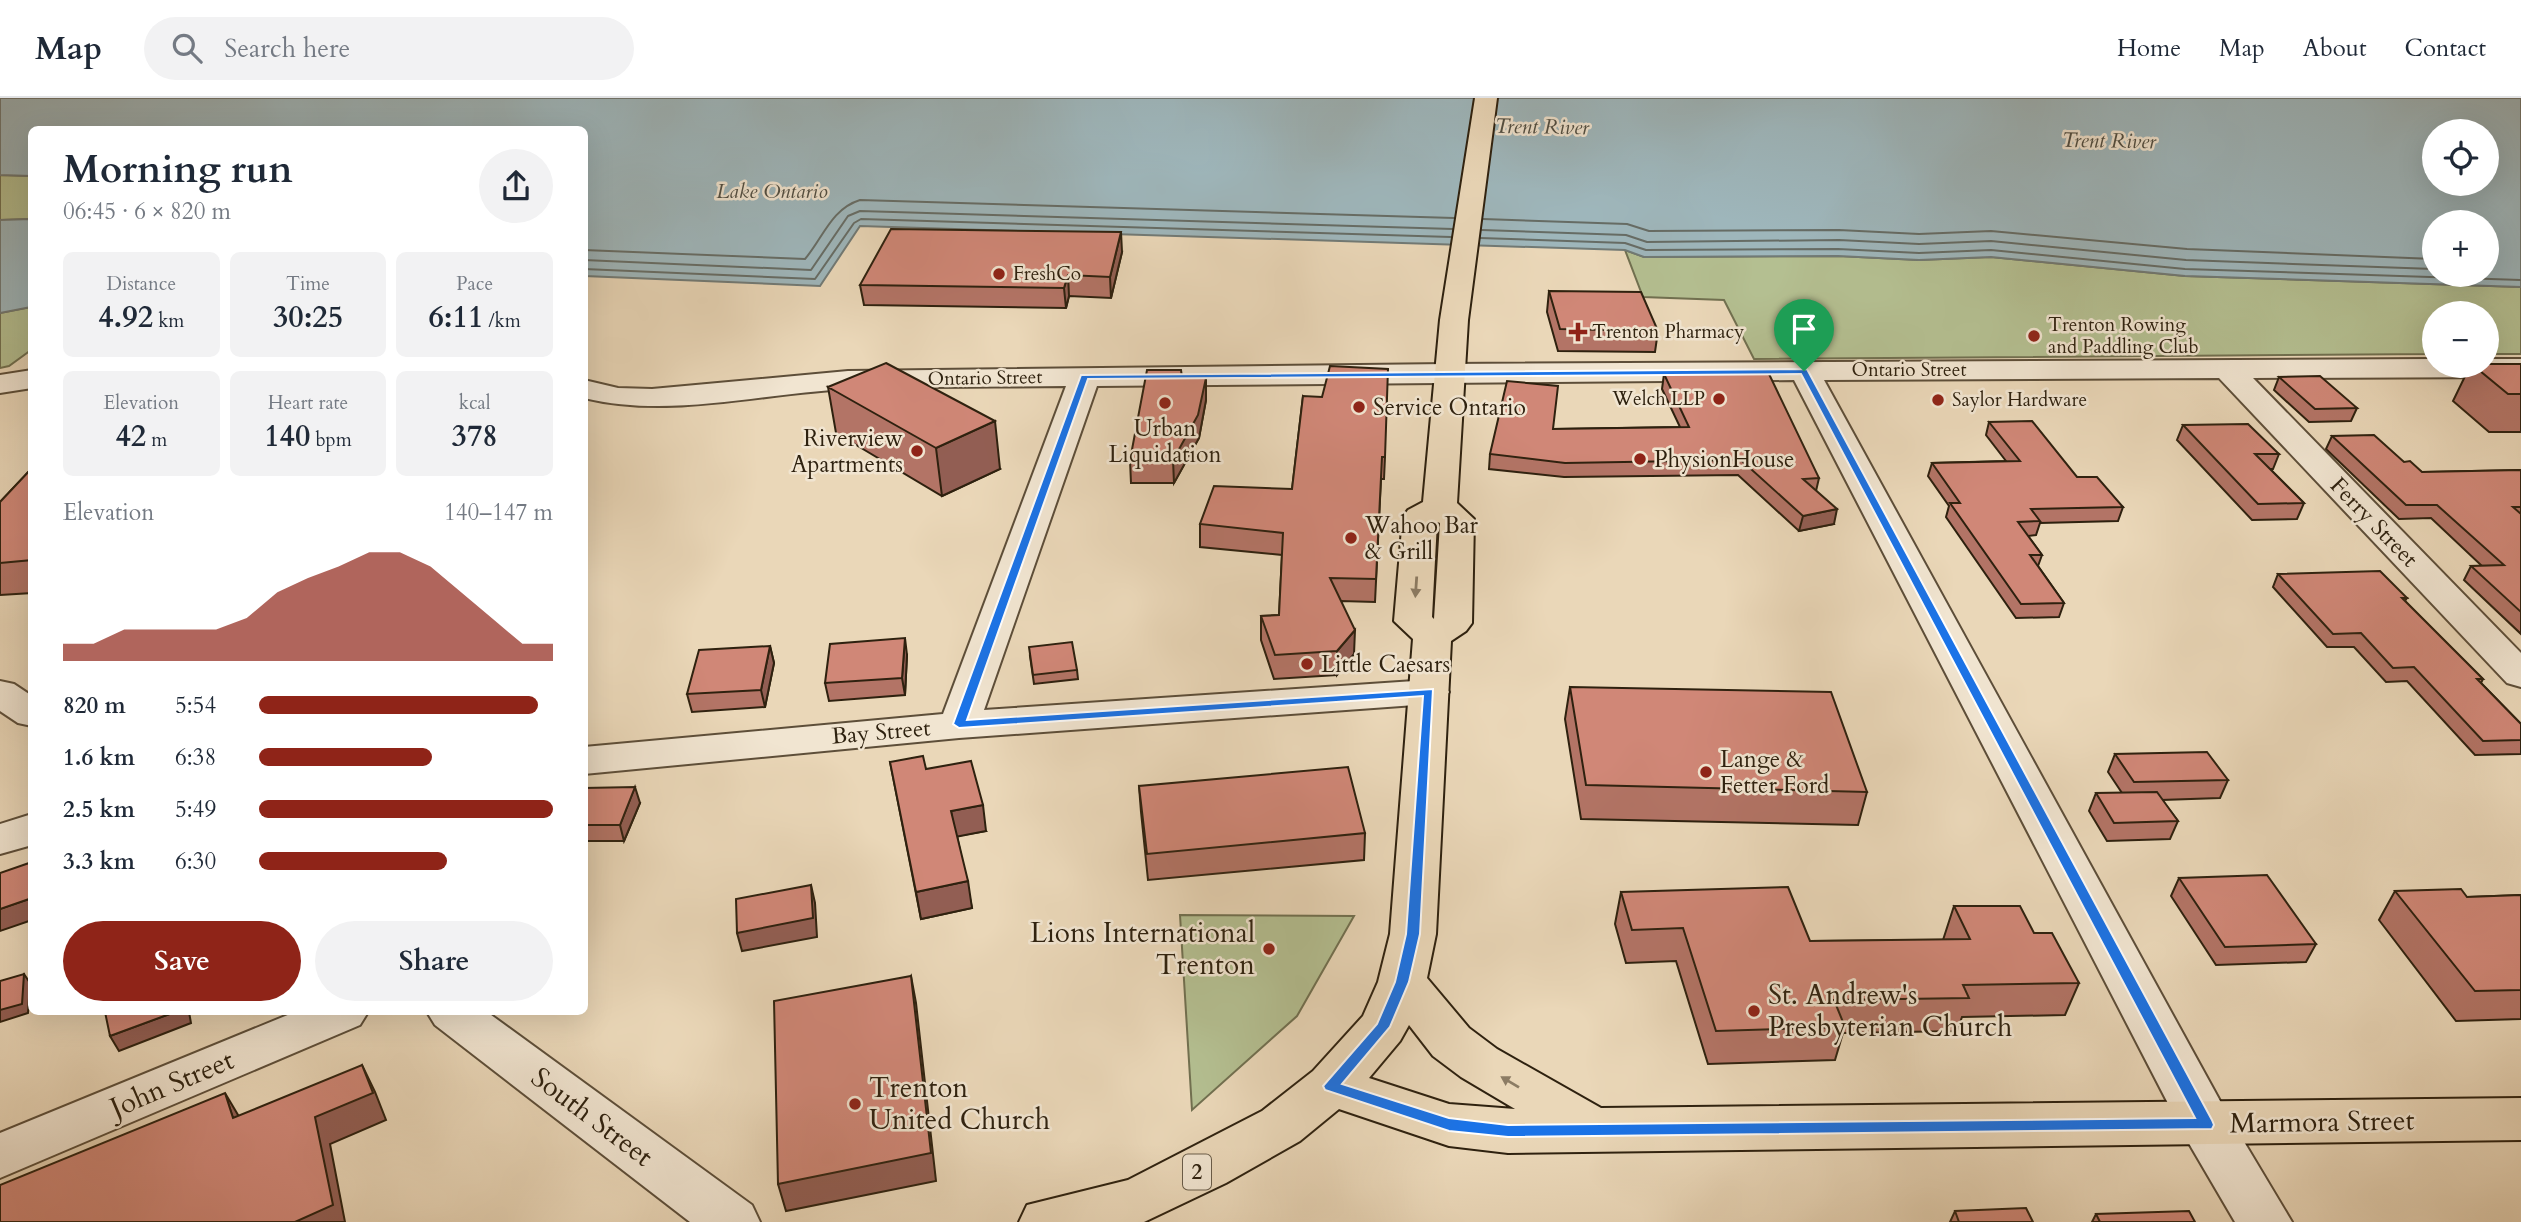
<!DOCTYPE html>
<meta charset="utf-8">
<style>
:root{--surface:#fff;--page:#f2f2f3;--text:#1f2937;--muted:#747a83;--line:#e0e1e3;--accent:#8f2418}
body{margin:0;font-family:Cardo,serif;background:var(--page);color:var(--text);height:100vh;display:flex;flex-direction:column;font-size:26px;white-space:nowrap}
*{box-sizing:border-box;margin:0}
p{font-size:23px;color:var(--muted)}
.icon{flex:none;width:38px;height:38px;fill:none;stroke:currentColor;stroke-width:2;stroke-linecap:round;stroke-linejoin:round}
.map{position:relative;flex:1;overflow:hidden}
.side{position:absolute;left:28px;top:28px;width:560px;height:889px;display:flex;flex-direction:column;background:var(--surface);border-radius:10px;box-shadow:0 7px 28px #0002}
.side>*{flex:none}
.buttons{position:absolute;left:2422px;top:21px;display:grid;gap:14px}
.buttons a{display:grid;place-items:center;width:77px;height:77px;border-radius:50%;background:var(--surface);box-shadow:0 7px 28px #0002;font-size:35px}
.pin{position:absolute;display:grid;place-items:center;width:60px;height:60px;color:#fff;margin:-72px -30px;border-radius:50% 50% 50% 0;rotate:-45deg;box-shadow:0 0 7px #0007}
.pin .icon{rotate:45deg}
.round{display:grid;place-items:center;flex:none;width:74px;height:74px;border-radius:37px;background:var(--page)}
.summary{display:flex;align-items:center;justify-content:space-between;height:119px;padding:0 35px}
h1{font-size:38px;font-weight:600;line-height:52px}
.metrics{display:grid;grid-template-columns:repeat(3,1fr);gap:10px;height:119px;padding:7px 35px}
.metrics div{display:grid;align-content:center;border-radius:10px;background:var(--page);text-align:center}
.metrics b{font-size:30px;font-weight:600}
.metrics small{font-size:19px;font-weight:400}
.metrics p{font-size:19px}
.chart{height:196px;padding:14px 35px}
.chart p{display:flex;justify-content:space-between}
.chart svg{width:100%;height:126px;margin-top:7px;fill:var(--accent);opacity:.7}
.primary-button{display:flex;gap:14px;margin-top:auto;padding:14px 35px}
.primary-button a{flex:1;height:80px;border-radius:42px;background:var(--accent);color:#fff;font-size:28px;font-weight:600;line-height:80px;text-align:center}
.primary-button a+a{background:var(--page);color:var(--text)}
ul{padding:0 35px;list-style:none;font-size:23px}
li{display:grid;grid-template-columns:112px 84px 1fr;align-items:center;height:52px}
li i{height:18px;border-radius:9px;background:var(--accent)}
header{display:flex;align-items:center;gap:42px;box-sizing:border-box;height:98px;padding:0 35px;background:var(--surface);border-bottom:2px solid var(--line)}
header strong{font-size:33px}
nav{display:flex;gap:38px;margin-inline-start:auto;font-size:24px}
.search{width:490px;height:63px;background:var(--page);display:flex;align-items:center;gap:18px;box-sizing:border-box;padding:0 24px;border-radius:38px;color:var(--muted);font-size:26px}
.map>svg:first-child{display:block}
</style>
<header>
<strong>Map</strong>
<div class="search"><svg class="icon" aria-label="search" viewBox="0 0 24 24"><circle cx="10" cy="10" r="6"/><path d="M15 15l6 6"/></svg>Search here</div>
<nav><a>Home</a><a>Map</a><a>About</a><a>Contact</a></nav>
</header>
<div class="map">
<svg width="2521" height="1124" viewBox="0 0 2521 1124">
<rect width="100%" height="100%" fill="#ead7b8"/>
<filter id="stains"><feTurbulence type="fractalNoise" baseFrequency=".00286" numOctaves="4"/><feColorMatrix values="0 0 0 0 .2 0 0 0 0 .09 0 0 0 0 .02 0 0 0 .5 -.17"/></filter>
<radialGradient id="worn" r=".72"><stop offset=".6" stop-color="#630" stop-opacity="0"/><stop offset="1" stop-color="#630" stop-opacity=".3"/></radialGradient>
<path fill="#b4bf91" stroke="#717050" stroke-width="2" d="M0 77 31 78V121L0 122Z
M1625 152 1644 159 1838 158 1919 162 1991 159 2185 178 2521 189V256H2487V215H2434V256L1754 261 1724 202 1643 199Z
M31 209V252L9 268 0 270V215Z
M1180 817 1354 818 1297 918 1192 1012Z"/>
<path fill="#9eb6bb" stroke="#717a76" stroke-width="2" fill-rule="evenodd" d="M0 0H2521V189L2185 178 1991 159 1919 162 1838 158 1644 159 1625 152 860 128 820 188 585 178 584 32H32L31 78 0 77ZM2434 33H2487V86H2434ZM2434 124H2487V177H2434Z
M31 121V209L0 215V122Z"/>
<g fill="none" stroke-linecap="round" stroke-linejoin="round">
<path stroke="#666c65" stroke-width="2" d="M1483 121 1627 126 1649 133 1839 132 1919 136 1991 133 2187 151 2434 161
M1482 132 1626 137 1647 144 1839 142 1919 146 1991 143 2186 162 2434 171
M1480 140 1625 145 1646 152 1838 151 1919 155 1991 152 2185 171 2521 182
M584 152 805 161C823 140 831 111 860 102L1454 120
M584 162 811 172 848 118 860 113 1453 131
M584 171 815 181 854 125 861 121 1451 139"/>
<g stroke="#5d4e39" stroke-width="4">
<path id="minor" d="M2434 261V268H2487V261H2521V279L2253 280 2521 555V589L2507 585 2219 280 1824 282 2225 1012 2292 1124H2235L2187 1042 1794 282 1097 288 984 612 1429 582 1443 585 1449 594 1443 603 1429 606 959 640 584 676V649L943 616 1066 288C994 289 921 288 848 291 761 295 671 321 584 300V282L618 290 652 291 848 273 1448 266Z
M32 272V290L0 295V277Z
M0 583 14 586 32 598V628L18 625 0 613Z
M32 716V747L0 756V726Z
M295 914H368L360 927 0 1080V1035Z
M427 914H487L752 1107 760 1124H690L435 927Z"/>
</g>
<g stroke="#2e210f" stroke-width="4">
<path id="major" d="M1475 0H1497L1468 222 1457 405 1474 421 1472 525 1466 533 1451 543 1436 836 1427 880 1469 930 1497 951 1601 1010 2521 1000V1042L1508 1055 1449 1048 1339 1011 1300 1043 1226 1085 1144 1124H1019L1027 1107 1128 1082 1262 1013 1313 973 1363 918 1378 884 1390 836 1413 541 1394 523 1403 419 1408 412 1423 404 1440 222ZM1437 424 1440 425 1434 521 1432 519ZM1409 927 1433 958 1461 979 1515 1011 1449 1006 1369 980 1400 943Z"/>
</g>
<use href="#minor" fill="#f1e5d1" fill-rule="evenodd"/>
<use href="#major" fill="#ead7b8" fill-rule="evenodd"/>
</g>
<path fill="#b37466" stroke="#2e210f" stroke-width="2" d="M1122 154 1111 200 1069 198 1066 210 864 207 860 187Z
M1549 193 1658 233 1655 254 1558 253 1547 214Z
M2521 266V334H2489L2453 303 2470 268Z
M1664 276 1819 380 1816 393 1834 426 1799 433 1738 377 1564 379 1489 371 1490 356 1553 331 1680 329 1662 291Z
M1182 279 1206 280V302L1199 340 1174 385H1131L1130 362Z
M2279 279 2357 310 2351 323 2309 324 2274 292Z
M828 289 1000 371 942 398 836 335Z
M1303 298 1385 359 1384 381H1381L1375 504 1341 503 1354 556 1337 577 1274 581 1261 542V518L1279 517 1282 457 1200 449V426L1292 391Z
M1989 324 2077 379 2123 409 2118 423 2040 425 2036 437 2028 438 2042 457 2038 468 2064 505 2059 519 2016 520 1946 419 1949 408 1928 378 1932 365 2006 363 1986 337Z
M2183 327 2279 356 2273 371H2270L2304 405 2297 421 2252 422 2177 342Z
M2332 338 2404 364 2422 374 2521 372V536L2464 482 2471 468H2482L2431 420 2399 421 2326 351Z
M32 370V495L0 497V404Z
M2278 476 2407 500 2405 503 2483 581 2481 585 2521 626V656L2475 657 2407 583 2386 584 2354 549H2327L2273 489Z
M770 548 774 565 765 609 692 614 687 596Z
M907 557 905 597 829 603 825 585Z
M1030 558 1077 572 1078 581 1034 586Z
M1570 589 1867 694 1858 727 1581 721 1565 621Z
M2115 656 2228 682 2220 700 2162 702 2178 723 2170 741 2107 743 2089 713 2096 695H2122L2108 674Z
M890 664 926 671 986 733 957 738 972 810 921 821Z
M1139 688 1365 735 1364 762 1148 782 1141 714Z
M584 690 640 705 624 743H584Z
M2179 780 2316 846 2306 864 2216 867 2171 798Z
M2395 793 2467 799 2521 797V921L2456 923 2379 822Z
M1621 794 1810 843 1943 842 1954 808 2034 835 2079 885 2065 917 1962 919 1957 933 1843 935 1835 962 1708 966 1676 863 1626 865 1615 826Z
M1955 1113 2033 1124H1950Z
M2096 1116 2195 1124H2092Z"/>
<path fill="#925e53" stroke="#2e210f" stroke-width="2" d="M1121 134 1122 154 1111 200 1110 179Z
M1068 177 1069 198 1066 210 1064 190Z
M1206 280V302L1199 340 1174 385 1173 362Z
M995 323 1000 371 942 398 936 350Z
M1837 411 1834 426 1799 433 1803 418Z
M1355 532 1354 556 1337 577V553Z
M905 540 907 557 905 597 902 580Z
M770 548 774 565 765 609 761 592Z
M635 689 640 705 624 743 620 727Z
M983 707 986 733 955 739 951 713Z
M968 783 972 810 921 821 916 794Z
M811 787 815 805 817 839 742 853 737 835Z
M32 800V822L0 833V811Z
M24 876 30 885 28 915 0 924V912Z
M911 878 916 905 936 1083 786 1113 778 1086Z
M175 914H189L191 925 119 953 110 938Z
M362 967 375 994 386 1022 330 1046 345 1124H295L315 1019Z
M225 995 241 1022 233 1020Z"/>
<path fill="#d08777" stroke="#2e210f" stroke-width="2" d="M891 131 1121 134 1110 179 1068 177 1064 190 860 187Z
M1549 193 1641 194 1658 233 1560 231Z
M886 265 995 323 936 350 828 289Z
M2487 266H2521V296H2508L2474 268H2487Z
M1330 268 1388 271 1385 359H1382L1376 481 1330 480 1355 532 1337 553 1275 557 1261 518 1279 517 1283 435 1200 426 1214 388 1292 391 1303 298 1322 299Z
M1147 272H1181L1182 279 1206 280 1198 317 1173 362H1130Z
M1664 276H1769L1819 380 1803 381 1837 411 1803 418 1741 362 1565 365 1490 356 1507 283 1558 288 1553 331 1689 329Z
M2320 278 2357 310 2315 311 2279 279Z
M2032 323 2077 379H2097L2123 409 2031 411 2040 423 2018 424 2042 457H2030L2064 505 2021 506 1950 405H1960L1932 365 2020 363 1989 324Z
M2248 326 2279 356H2255L2304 405 2258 406 2183 327Z
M2374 337 2404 364 2410 363 2422 374 2521 372V409H2513L2521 416V514L2471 468 2504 467 2437 407H2406L2332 338Z
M32 370V462L0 465V404Z
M2380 473 2407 500H2402L2483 581H2477L2521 626V642L2483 643 2414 569 2393 570 2361 535 2333 536 2278 476Z
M905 540 902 580 825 585 830 546Z
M1072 544 1077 572 1033 577 1029 549Z
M770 548 761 592 687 596 699 552Z
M1570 589 1831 594 1867 694 1586 687Z
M2207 654 2228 682 2134 684 2115 656Z
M923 658 926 671 971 663 983 707 951 713 968 783 916 794 890 664Z
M1348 669 1365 735 1147 756 1139 688Z
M635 689 620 727H584V690Z
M2157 694 2178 723 2114 725 2096 695Z
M32 764V800L0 811V775Z
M2267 777 2316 846 2225 849 2179 780Z
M811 787 813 820 737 835 736 801Z
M1788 789 1810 843 1970 841 1954 808H2020L2034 835H2052L2079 885 1963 887 1969 900 1834 902 1845 929 1716 933 1683 830 1632 832 1621 794Z
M2461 791 2467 799 2521 797V892L2475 893 2395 793Z
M24 876 22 906 0 912V883Z
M911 878 931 1055 778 1086 774 903Z
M105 914H175L110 938Z
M362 967 373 995 315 1019 333 1107 295 1124H0V1087L225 995 233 1020Z
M2026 1110 2033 1124H1959L1955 1113Z
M2189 1113 2195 1124H2100L2096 1116Z"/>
<defs><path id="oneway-solid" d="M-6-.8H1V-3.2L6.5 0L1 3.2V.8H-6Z" transform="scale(1.75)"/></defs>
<g fill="#8c7c64">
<use href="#oneway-solid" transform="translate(1416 489) rotate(94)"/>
<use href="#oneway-solid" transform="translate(1510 984) rotate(-149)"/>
</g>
<path fill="#1a73e8" stroke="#fff" stroke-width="2" fill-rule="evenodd" d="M1807 271 2212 1022 2214 1027 2212 1031 1508 1039 1449 1033 1325 992 1323 988 1377 926 1395 884 1406 836 1423 598 959 630 953 626 1081 277ZM1801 276 2195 1020 1508 1027 1449 1020 1342 986 1390 929 1409 884 1420 836 1433 591 967 622 1088 281Z"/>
<g fill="#8f2418" stroke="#f1e5d1" stroke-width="2.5">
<circle cx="999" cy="176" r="7"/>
<path d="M1574.5 223.5h7v7h7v7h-7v7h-7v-7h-7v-7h7z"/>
<circle cx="2034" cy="238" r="7"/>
<circle cx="1719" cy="301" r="7"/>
<circle cx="1938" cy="302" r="7"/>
<circle cx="1165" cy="305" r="7"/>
<circle cx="1359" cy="309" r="7"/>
<circle cx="917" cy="353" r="7"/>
<circle cx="1640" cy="361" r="7"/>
<circle cx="1351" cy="440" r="7"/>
<circle cx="1307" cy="566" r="7"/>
<circle cx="1706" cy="674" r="7"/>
<circle cx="1269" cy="851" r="7"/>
<circle cx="1754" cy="913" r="7"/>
<circle cx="855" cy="1006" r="7"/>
</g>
<g text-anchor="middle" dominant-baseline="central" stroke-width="5" stroke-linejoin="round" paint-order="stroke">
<g font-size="19" fill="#2e210f" stroke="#f1e5d1" text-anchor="start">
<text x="1013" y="176">FreshCo</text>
<text x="2048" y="227">Trenton Rowing<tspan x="2048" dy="22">and Paddling Club</tspan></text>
<text x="1592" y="234">Trenton Pharmacy</text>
<text x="1705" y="301" text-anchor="end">Welch LLP</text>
<text x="1952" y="302">Saylor Hardware</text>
</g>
<g font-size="19" fill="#2e210f" stroke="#f1e5d1">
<text x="1909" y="272">Ontario Street</text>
<text transform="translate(985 280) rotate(-1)">Ontario Street</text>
</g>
<g font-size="21" font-style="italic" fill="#504e43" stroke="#f1e5d1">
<text transform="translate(1542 29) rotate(1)">Trent River</text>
<text transform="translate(2109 43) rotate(1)">Trent River</text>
<text x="772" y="93">Lake Ontario</text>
</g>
<rect fill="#f1e5d1" stroke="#685c49" stroke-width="2" x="1183" y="1056.5" width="28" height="35" rx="5"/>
<g font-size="21" font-weight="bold" fill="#2e210f">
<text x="1197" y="1074">2</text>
</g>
<g font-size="23" fill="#2e210f" stroke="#f1e5d1" text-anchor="start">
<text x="1373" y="309">Service Ontario</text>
<text x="1165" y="330" text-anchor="middle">Urban<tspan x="1165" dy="26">Liquidation</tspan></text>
<text x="903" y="340" text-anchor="end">Riverview<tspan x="903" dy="26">Apartments</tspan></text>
<text x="1654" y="361">PhysionHouse</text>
<text x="1365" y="427">Wahoo Bar<tspan x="1365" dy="26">&amp; Grill</tspan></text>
<text x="1321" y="566">Little Caesars</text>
<text x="1720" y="661">Lange &amp;<tspan x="1720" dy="26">Fetter Ford</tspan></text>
</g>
<g font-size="23" fill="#2e210f" stroke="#f1e5d1">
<text transform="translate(2374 424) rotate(46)">Ferry Street</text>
<text transform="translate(881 634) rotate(-5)">Bay Street</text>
</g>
<g font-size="28" fill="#2e210f" stroke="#f1e5d1" text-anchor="start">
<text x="1255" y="835" text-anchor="end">Lions International<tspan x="1255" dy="32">Trenton</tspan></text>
<text x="1768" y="897">St. Andrew's<tspan x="1768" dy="32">Presbyterian Church</tspan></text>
<text x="869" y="990">Trenton<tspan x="869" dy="32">United Church</tspan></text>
</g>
<g font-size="28" fill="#2e210f" stroke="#f1e5d1">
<text transform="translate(172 986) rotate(-23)">John Street</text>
<text transform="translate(592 1019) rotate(37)">South Street</text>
<text transform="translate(2322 1024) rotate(-1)">Marmora Street</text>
</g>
</g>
<rect width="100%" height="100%" filter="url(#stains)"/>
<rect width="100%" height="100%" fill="url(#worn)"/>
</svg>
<div class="buttons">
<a><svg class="icon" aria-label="locate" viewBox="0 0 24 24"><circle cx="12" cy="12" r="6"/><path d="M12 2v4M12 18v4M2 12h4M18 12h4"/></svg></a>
<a>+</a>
<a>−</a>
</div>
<div class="pin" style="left:1804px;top:273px;background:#1e9e55"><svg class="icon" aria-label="arrive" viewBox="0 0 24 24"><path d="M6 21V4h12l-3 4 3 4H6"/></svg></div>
<section class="side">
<div class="summary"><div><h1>Morning run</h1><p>06:45 · 6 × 820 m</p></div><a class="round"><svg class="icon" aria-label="share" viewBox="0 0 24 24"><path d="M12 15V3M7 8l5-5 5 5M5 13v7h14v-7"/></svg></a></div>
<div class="metrics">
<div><p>Distance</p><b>4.92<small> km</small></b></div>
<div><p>Time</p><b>30:25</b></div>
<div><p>Pace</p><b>6:11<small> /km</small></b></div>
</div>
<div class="metrics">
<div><p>Elevation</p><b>42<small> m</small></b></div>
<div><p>Heart rate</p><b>140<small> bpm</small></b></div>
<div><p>kcal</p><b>378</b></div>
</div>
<div class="chart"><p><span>Elevation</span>140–147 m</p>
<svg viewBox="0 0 160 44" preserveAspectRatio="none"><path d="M0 44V38L10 38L20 33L30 33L40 33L50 33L60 29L70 20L80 15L90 11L100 6L110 6L120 11L130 20L140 29L150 38L160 38V44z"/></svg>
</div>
<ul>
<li><b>820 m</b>5:54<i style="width:95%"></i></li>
<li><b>1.6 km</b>6:38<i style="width:59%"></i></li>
<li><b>2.5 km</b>5:49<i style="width:100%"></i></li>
<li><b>3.3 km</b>6:30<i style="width:64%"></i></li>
</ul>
<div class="primary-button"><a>Save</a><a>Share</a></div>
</section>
</div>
